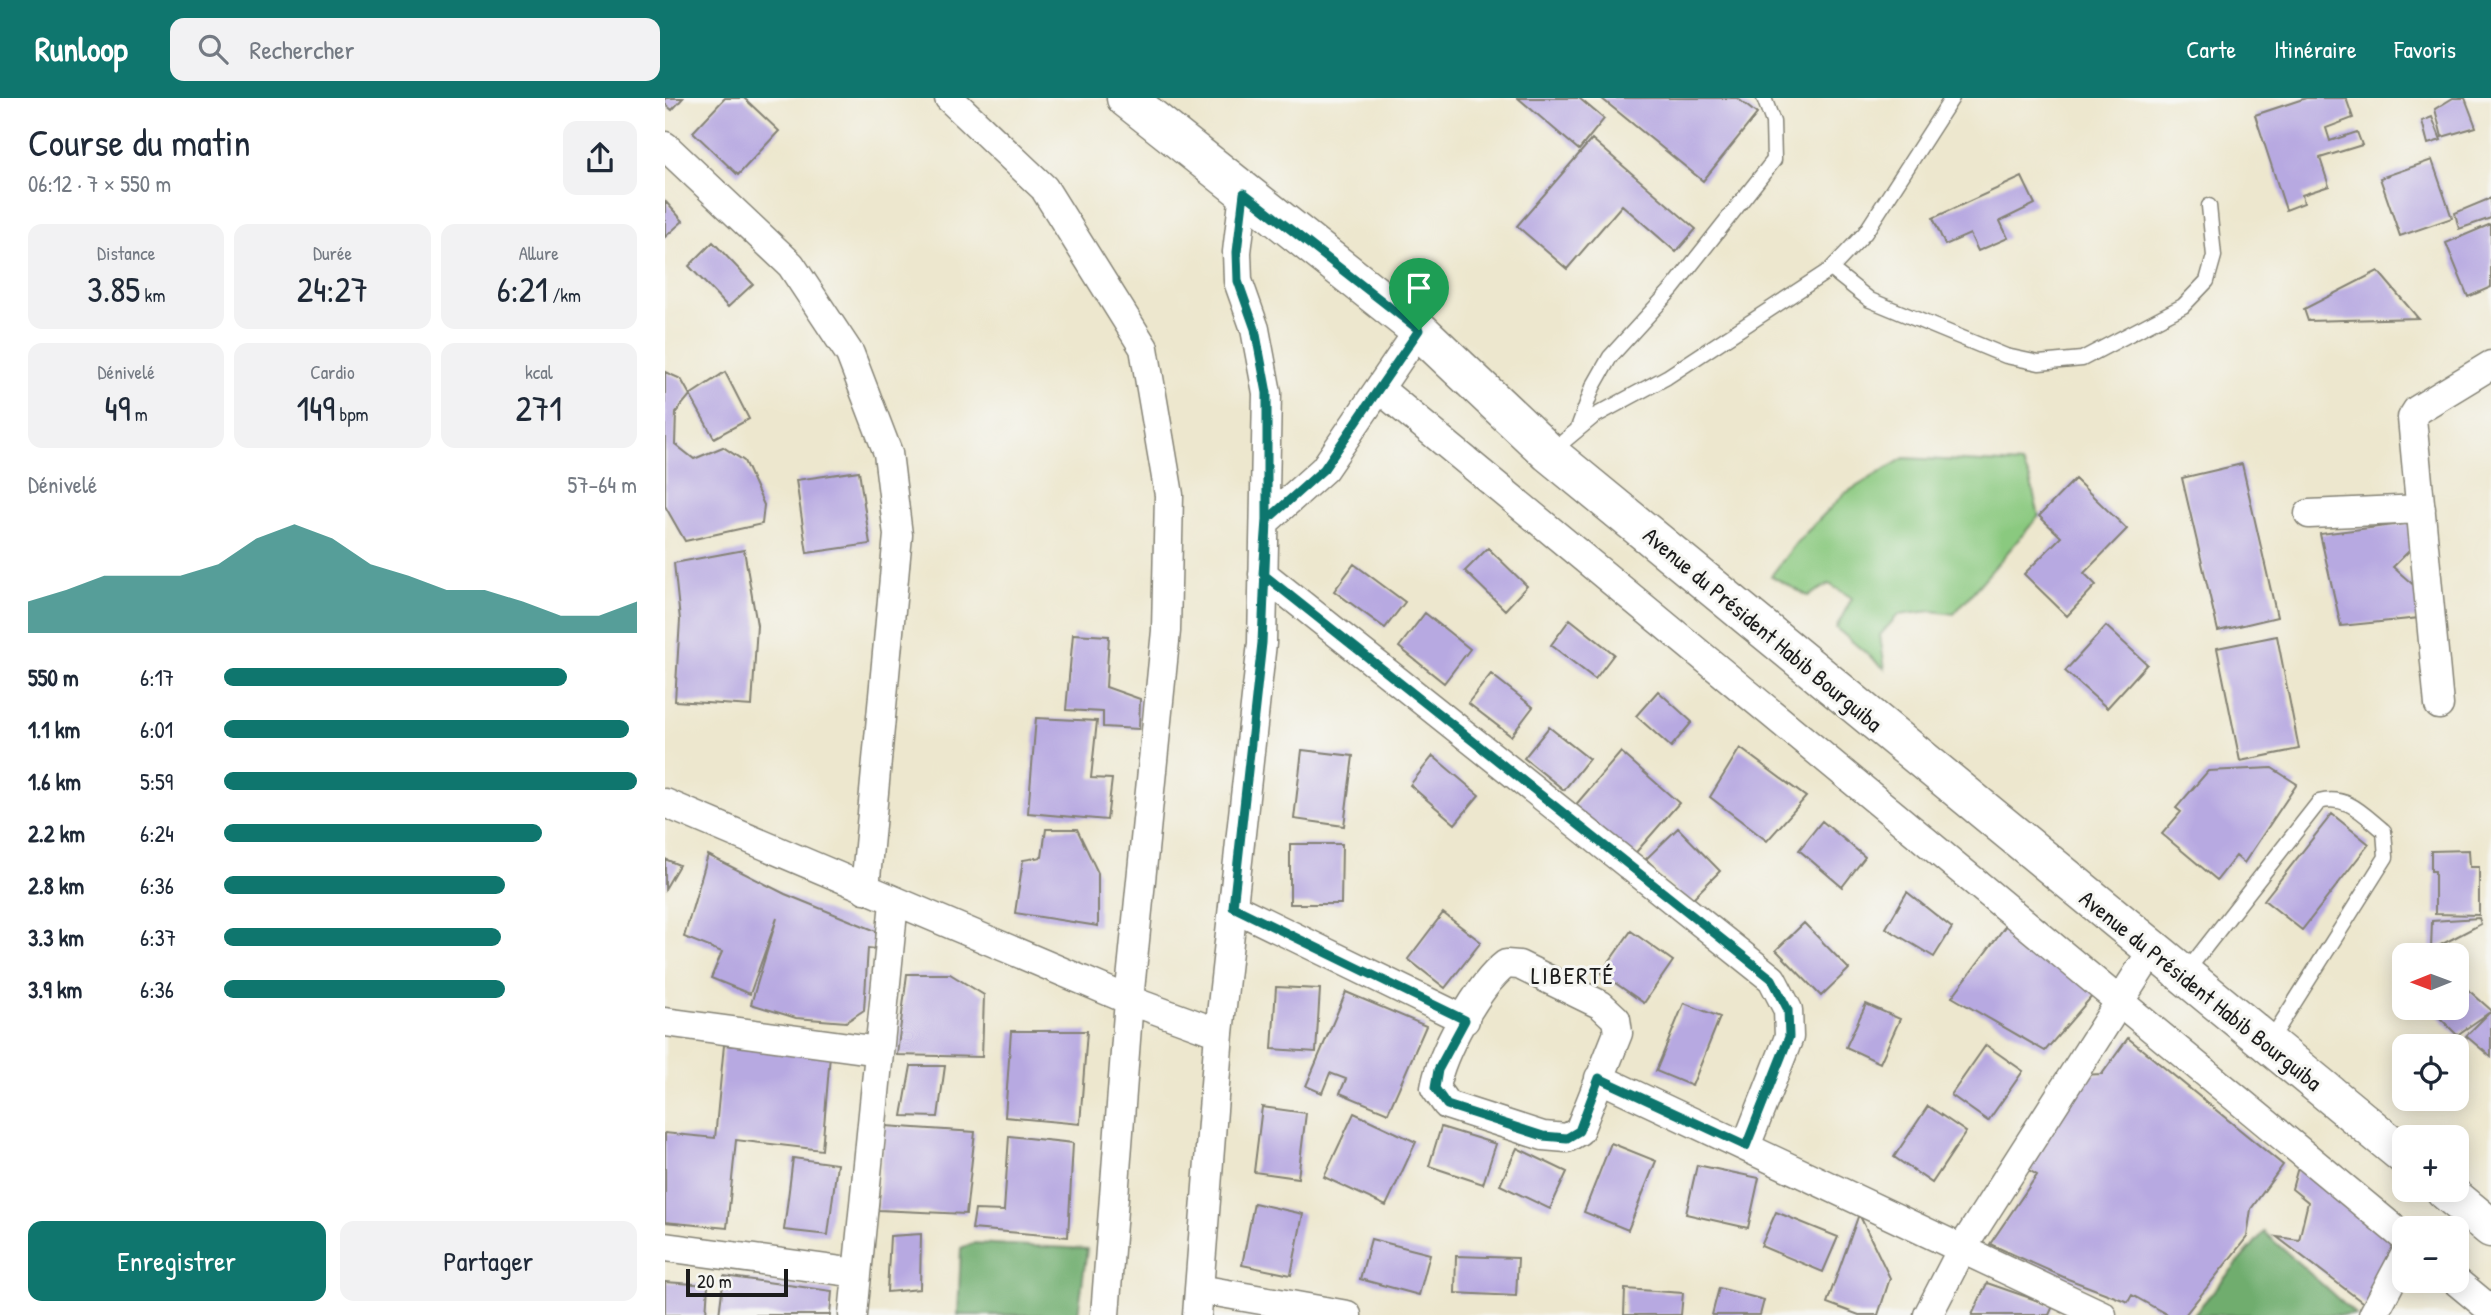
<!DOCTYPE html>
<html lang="fr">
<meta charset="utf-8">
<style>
:root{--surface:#fff;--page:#f2f2f3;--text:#1f2937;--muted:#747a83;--accent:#0f766e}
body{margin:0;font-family:"Patrick Hand",sans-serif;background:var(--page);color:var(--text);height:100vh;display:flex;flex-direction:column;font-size:26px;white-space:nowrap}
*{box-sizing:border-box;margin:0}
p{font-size:23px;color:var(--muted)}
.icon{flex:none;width:38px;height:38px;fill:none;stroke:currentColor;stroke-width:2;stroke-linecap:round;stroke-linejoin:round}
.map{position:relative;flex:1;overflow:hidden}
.sheet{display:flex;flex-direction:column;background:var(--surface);width:665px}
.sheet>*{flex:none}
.needle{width:46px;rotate:269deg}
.controls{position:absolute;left:1727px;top:845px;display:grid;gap:14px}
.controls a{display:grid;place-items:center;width:77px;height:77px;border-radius:14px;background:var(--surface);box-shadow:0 4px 18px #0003;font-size:35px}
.scale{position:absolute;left:21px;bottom:18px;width:102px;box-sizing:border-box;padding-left:7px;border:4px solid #1c1c1c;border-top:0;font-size:19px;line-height:24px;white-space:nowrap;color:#1c1c1c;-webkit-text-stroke:5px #f6f6f2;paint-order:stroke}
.pin{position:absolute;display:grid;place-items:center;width:60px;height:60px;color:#fff;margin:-72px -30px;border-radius:50% 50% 50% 0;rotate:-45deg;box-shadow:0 0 7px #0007}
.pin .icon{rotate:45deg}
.round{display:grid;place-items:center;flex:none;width:74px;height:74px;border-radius:14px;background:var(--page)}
.summary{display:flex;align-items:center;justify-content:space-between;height:119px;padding:0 28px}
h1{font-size:38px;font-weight:600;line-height:52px}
.figures{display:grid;grid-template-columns:repeat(3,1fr);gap:10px;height:119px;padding:7px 28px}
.figures div{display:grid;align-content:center;border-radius:14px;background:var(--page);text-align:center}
.figures b{font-size:35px;font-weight:600}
.figures small{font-size:19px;font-weight:400}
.figures p{font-size:19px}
.chart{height:196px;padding:14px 28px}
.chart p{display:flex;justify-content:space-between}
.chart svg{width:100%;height:126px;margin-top:7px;fill:var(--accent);opacity:.7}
.button{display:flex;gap:14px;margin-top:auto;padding:14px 28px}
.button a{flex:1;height:80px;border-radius:14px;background:var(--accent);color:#fff;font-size:28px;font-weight:600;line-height:80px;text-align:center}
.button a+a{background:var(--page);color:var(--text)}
ul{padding:0 28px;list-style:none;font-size:23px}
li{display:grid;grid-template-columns:112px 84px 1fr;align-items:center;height:52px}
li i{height:18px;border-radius:9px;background:var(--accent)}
header{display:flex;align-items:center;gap:42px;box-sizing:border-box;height:98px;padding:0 35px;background:var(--accent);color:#fff}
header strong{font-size:33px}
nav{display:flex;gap:38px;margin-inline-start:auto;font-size:24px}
.search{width:490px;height:63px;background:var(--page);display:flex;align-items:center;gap:18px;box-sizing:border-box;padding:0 24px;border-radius:14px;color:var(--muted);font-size:26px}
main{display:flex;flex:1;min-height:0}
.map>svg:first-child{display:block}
</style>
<header>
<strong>Runloop</strong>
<div class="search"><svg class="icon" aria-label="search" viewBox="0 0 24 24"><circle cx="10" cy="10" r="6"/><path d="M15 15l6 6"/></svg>Rechercher</div>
<nav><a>Carte</a><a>Itinéraire</a><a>Favoris</a></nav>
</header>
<main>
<section class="sheet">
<div class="summary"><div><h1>Course du matin</h1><p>06:12 · 7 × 550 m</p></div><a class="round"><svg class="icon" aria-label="share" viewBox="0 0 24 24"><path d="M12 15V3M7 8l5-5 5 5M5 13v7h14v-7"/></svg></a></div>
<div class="figures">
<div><p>Distance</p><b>3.85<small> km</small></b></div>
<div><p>Durée</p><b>24:27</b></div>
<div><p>Allure</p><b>6:21<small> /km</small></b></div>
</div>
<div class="figures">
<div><p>Dénivelé</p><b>49<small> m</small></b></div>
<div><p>Cardio</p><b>149<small> bpm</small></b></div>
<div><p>kcal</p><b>271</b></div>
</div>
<div class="chart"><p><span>Dénivelé</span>57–64 m</p>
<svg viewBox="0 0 160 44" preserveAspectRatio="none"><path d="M0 44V33L10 29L20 24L30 24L40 24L50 20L60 11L70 6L80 11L90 20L100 24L110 29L120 29L130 33L140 38L150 38L160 33V44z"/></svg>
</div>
<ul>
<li><b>550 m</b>6:17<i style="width:83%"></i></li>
<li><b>1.1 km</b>6:01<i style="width:98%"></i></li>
<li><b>1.6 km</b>5:59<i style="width:100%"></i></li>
<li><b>2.2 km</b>6:24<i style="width:77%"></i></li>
<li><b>2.8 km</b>6:36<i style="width:68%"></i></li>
<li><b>3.3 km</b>6:37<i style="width:67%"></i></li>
<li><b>3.9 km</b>6:36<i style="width:68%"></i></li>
</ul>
<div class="button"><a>Enregistrer</a><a>Partager</a></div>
</section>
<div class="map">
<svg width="1826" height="1217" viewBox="0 0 1826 1217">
<rect width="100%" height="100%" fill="#f6f6f2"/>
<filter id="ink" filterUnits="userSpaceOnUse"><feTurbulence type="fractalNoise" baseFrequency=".0143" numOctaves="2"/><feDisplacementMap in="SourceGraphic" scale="14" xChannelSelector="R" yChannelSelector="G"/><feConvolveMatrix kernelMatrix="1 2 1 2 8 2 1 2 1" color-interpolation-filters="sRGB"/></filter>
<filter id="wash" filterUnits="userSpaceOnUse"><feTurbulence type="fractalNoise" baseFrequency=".00686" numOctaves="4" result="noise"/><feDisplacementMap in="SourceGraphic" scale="28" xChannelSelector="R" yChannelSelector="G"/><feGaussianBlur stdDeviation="1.57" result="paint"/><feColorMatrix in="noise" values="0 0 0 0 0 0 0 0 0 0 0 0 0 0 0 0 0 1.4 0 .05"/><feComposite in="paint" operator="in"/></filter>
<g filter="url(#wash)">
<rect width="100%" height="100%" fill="#ede7ce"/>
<path fill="#8ac97f" stroke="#53724e" stroke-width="2" d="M1239 360 1357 366 1365 381 1374 418 1289 516 1267 513 1233 517 1215 537 1220 571 1171 530 1187 500 1164 486 1143 498 1106 478 1132 444 1179 396Z"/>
<path fill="#6fad6e" stroke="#466445" stroke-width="2" d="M1599 1134 1691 1217H1528Z
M308 1145 422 1151 413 1217H293L296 1150Z"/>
<g id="blocks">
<path fill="#b7a9e1" d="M0 0H18L7 12 0 6Z
M60 0H79L114 33 73 77 28 34Z
M853 0H914L939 21 914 52Z
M936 0H1072L1092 16 1038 83Z
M1641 0H1681L1688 20 1661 30 1665 43 1692 34 1697 47 1655 60 1664 88 1637 97 1639 105 1621 112 1590 17Z
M1788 0H1800L1811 29 1777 39 1770 11Z
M1767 19 1776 42 1763 46 1757 23Z
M927 41 1031 131 1011 154 957 107 902 171 852 128Z
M1767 62 1787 120 1735 138 1715 80Z
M1357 79 1370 106 1335 123 1343 140 1313 153 1305 136 1280 147 1268 120Z
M1826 100V120L1794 131 1790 115Z
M0 103 18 123 0 139Z
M1826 126V189L1803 199 1781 145Z
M48 144 88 186 63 209 24 168Z
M1713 173 1753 220 1643 223 1639 211Z
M0 274 16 281 25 297 60 274 84 321 49 340 25 297 11 314 10 346 29 361 58 349 79 363 99 407 97 426 20 443 0 408Z
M1577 366 1612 519 1553 533 1517 380Z
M194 373 205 446 142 455 131 382Z
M1410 381 1462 431 1419 475 1431 487 1402 518 1359 476 1396 439 1374 418Z
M1746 425 1745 452 1728 469 1753 491 1754 520 1676 528 1655 436Z
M823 450 862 488 840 512 800 473Z
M79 452 92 527 87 608 10 603 15 522 9 465Z
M689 466 740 504 720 530 669 493Z
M760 515 805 551 779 585 734 549Z
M905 521 949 556 930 581 886 547Z
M1441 528 1482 566 1442 610 1400 573Z
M408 536 444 538 441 589 475 601 474 631 438 629V614L401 612Z
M1612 538 1634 651 1575 663 1552 550Z
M826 576 868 609 846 638 803 605Z
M993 593 1027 624 1006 649 971 618Z
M371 620 432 623 426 680 447 681 442 722 363 715Z
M884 629 924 661 899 692 859 660Z
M1075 650 1141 699 1102 743 1045 699Z
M637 652 688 658 679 728 629 721Z
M956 654 1014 705 966 760 908 710Z
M768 658 814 697 790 726 745 687Z
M1607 670 1632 686 1579 765 1571 758 1552 782 1497 736 1516 714 1511 710 1543 673Z
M1667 716 1704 746 1637 832 1599 802Z
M1157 723 1200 759 1177 789 1134 752Z
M1013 730 1055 773 1023 805 981 761Z
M381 731H412L433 775V828L350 815 358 762 377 759Z
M625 746H677L676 806H625Z
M1804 752 1805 769H1814V817L1770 816V773H1766V753Z
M43 757 120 796 211 833 212 851 203 850 199 912 181 924 131 920 86 906 112 820 85 896 46 880 57 854 19 839Z
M0 761 14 767 0 791Z
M1242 794 1287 830 1269 859 1221 830Z
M778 815 816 844 780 890 743 861Z
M1348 818 1434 890 1380 953 1287 899Z
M1814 820 1816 826 1766 852 1767 823Z
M1139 825 1184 871 1156 898 1111 852Z
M966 833 1008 863 979 905 936 875Z
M242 876H285L319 897 317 959 232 957Z
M1792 882 1826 912V959L1801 938 1825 914 1792 937 1765 910H1792Z
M611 889 655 891 651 954 607 951Z
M681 894 761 928 723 1015 675 995 681 981 665 975 657 995 641 988Z
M1019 905 1055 919 1027 988 991 973Z
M1201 906 1235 921 1215 965 1181 949Z
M346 933H422L415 1026 340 1019Z
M1463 940 1618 1067 1586 1111 1582 1139 1520 1217H1503L1467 1197 1463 1204 1403 1181 1325 1146 1372 1077 1364 1072 1379 1039 1417 977 1437 976Z
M59 947 165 957 157 1052 71 1042 62 1130 0 1124V1035L50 1040Z
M1321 947 1358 973 1323 1023 1286 997Z
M246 968H280L273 1019 237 1018Z
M1263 1008 1301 1034 1267 1085 1229 1059Z
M597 1009 641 1015 633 1080 589 1074Z
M689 1015 751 1044 721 1108 659 1079Z
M220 1028 310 1034 301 1116 213 1112Z
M776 1029 831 1046 818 1086 764 1068Z
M344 1038 408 1045 403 1139 307 1131 310 1112 339 1113Z
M946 1045 991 1063 963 1132 919 1114Z
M852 1050 902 1074 885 1111 835 1087Z
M128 1060 172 1066 163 1137 119 1132Z
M1635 1062 1739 1148 1705 1210 1612 1139 1634 1142 1643 1104 1627 1091Z
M1032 1067 1094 1080 1083 1130 1021 1116Z
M589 1105 638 1116 626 1177 577 1167Z
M1111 1114 1173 1139 1158 1174 1096 1148Z
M1194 1116 1225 1180 1213 1217H1194L1162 1205Z
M256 1136 255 1191 222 1194 225 1138Z
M706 1141 765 1156 754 1197 695 1181Z
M791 1158 853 1160 851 1198 790 1195Z
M59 1178 167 1193 165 1217H54Z
M0 1184 43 1187 41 1217H0Z
M1322 1185 1388 1208 1384 1217H1307Z
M1054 1190 1099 1202 1095 1217H1047Z
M960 1191 1018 1195 1016 1217H959Z"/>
</g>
</g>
<g filter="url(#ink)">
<use href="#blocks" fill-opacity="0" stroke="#848275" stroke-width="2"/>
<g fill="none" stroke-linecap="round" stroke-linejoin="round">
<g stroke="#848275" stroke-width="17">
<path id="service" d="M1166 171 1205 202 1341 258 1374 265 1417 261 1518 208 1542 183 1549 158 1544 108
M913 330 928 289 945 259 1008 190 1109 62 1108 24 1099 0
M886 354 928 319 1002 279 1166 171 1200 135 1287 0
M1521 874 1654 704C1682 696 1698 716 1719 733L1721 759 1605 943"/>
</g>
<g stroke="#848275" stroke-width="31">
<path id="minor" d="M284 0 379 90 479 250 504 397 501 533 464 902 440 1217
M0 48 126 167 185 256 223 355 233 437 200 791
M716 292 1740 1140
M1644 416 1756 411
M602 422 659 371 754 232
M598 476 1107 881 1123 912 1124 939 1081 1048
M1774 607 1747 320 1752 312 1826 267
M0 705 464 902 554 935
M568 809 800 922
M841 866 854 867 936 907 951 921 953 935 914 1033 902 1040 878 1038 782 1007 770 990C776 955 813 887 841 866Z
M0 924 214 953
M934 980 1437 1217
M0 1149 192 1175
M1791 1183 1826 1212
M534 1191 682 1217
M188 1217 229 804
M532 1217 554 935 597 545 602 295 590 231 573 183 572 154 579 95
M1263 1217 1298 1149 1487 853
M1708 1217 1740 1157"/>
</g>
<g stroke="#848275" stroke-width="41">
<path id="secondary" d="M461 0 754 232 884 355 1740 1058
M1780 1092 1826 1130"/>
</g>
<use href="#service" stroke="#fff" stroke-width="14"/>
<use href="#minor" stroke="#fff" stroke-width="28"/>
<use href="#secondary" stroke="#fff" stroke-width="38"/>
</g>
</g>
<g fill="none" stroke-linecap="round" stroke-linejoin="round" filter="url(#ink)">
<g stroke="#fff" stroke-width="14">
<path id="route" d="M754 232 659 371 602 422 597 545 568 809 800 922 773 972 770 990 782 1007 878 1038 902 1040 914 1033 934 980 1081 1048 1124 939 1123 912 1107 881 598 476 602 422V295L590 231 573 183 572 154 579 95 754 232"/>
</g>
<use href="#route" stroke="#0f766e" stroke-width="9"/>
</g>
<g text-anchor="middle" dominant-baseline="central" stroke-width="6" stroke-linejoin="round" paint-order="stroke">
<g font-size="23" fill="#1c1c1c" stroke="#f6f6f2">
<text transform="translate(1098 531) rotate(40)">Avenue du Président Habib Bourguiba</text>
<text transform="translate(1536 892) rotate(39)">Avenue du Président Habib Bourguiba</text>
</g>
<g font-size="24" letter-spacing="2" fill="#1c1c1c" stroke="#f6f6f2">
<text x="908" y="877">LIBERTÉ</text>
</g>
</g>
</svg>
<div class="controls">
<a><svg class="needle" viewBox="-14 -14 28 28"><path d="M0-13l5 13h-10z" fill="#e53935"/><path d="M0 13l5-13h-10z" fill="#747a83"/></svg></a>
<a><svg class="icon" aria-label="locate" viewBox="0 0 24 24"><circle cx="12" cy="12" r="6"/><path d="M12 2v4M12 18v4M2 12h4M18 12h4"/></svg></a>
<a>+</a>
<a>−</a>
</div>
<div class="scale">20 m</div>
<div class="pin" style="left:754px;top:232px;background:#1e9e55"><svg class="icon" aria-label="arrive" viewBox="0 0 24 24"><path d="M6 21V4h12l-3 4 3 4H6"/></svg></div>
</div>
</main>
